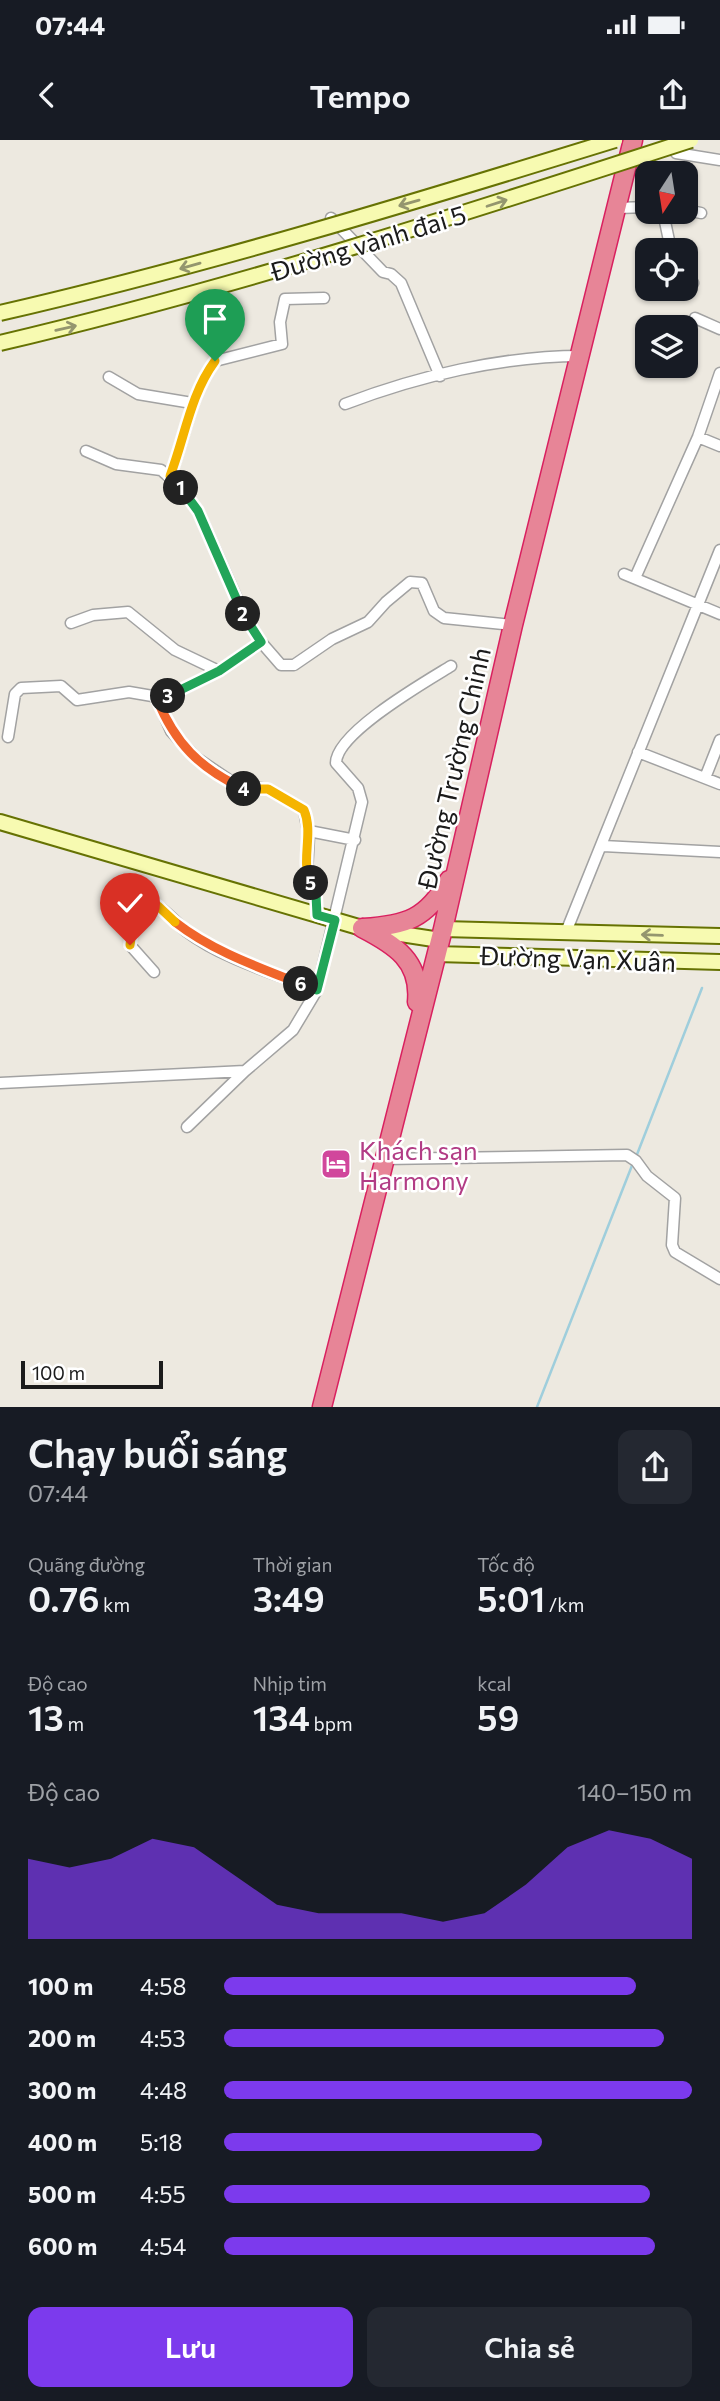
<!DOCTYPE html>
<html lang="vi">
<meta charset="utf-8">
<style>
:root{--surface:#171b24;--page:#242831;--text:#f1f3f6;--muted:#9ea1a6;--accent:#7c3aed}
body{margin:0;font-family:Commissioner,sans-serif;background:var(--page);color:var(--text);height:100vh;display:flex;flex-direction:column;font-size:26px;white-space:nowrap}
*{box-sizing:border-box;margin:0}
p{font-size:23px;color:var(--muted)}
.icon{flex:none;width:38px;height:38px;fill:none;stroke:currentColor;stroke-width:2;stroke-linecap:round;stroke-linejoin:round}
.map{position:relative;height:1267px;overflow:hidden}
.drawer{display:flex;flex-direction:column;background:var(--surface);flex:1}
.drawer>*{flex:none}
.needle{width:46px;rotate:192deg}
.buttons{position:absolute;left:635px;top:21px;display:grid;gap:14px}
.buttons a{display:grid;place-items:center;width:63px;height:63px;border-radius:14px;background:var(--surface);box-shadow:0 2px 5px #0004;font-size:35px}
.scale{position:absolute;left:21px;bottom:18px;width:142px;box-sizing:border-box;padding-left:7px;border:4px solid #1b1b1b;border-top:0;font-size:19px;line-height:24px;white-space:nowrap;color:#1b1b1b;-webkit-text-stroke:5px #fff;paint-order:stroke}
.pin{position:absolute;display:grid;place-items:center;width:60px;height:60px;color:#fff;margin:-72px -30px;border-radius:50% 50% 50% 0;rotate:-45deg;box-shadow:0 0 7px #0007}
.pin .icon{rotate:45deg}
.km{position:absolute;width:35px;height:35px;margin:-18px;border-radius:50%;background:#222;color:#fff;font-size:19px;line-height:35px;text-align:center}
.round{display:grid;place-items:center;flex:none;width:74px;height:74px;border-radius:14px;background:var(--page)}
.head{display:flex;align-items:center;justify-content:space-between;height:119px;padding:0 28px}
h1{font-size:38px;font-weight:600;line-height:52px}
.stats{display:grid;grid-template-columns:repeat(3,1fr);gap:10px;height:119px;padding:7px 28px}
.stats div{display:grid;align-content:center}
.stats b{font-size:35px;font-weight:600}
.stats small{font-size:19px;font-weight:400}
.stats p{font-size:19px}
.chart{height:196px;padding:14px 28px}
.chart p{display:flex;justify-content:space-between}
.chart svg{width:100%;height:126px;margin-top:7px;fill:var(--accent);opacity:.7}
.button{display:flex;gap:14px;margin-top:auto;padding:14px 28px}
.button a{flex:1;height:80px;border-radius:14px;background:var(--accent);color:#fff;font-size:28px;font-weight:600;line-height:80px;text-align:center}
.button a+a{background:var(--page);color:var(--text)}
ul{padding:0 28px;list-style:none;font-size:23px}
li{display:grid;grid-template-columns:112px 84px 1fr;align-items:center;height:52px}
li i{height:18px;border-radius:9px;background:var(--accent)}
.status{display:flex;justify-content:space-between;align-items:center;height:49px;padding:0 35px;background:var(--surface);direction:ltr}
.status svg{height:19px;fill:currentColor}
header{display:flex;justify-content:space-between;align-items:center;height:91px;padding:0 28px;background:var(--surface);font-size:32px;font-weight:600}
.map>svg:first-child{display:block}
</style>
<div class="status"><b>07:44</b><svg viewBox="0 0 49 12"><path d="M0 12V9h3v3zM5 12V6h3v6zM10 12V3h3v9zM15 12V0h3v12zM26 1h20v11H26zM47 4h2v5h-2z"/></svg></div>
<header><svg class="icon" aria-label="back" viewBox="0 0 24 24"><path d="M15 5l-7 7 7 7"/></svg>Tempo<svg class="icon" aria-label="share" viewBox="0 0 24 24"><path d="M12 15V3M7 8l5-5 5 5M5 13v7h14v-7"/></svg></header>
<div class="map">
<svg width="720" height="1267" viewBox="0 0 720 1267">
<rect width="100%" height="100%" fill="#ede9e0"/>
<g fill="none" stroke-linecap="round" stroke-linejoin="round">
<path stroke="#9fcedc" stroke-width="2.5" d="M636 1017 702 848
M537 1267 633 1023"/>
<g stroke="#a2a2a2" stroke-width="13">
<path id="street" d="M676 13 720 20
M618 68 648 67
M686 70 701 73
M663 72 671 110
M331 78 383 132 391 134 401 143 440 236
M686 131 693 143
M695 178 720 189
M109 237 138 254 192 263
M345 264C418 236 502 216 581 216
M698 297 720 306
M86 311 116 324 161 330 181 347 198 371 245 477 261 502 281 525H294L332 499 368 482 386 462 410 442 422 443 434 471 444 478 513 485
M170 336C185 298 190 255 215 221L282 204 280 182 285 159 324 158
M624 434 720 474
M635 438 698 297 720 233
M71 483 93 475 128 472 175 510 219 531
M157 559 171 591 195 617 238 646 268 649 304 670 309 696 307 732 316 755 317 775
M8 597 15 554 21 548 61 546 77 560 129 552 164 558 219 531 261 502
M638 612 720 644
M705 638 720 600
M309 691 355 700
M603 706 720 712
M566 792 720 410
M154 832 130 805 134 777 147 762C161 764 175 782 186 791 223 819 274 833 317 850
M0 943 245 931
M187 987 245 931 293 890 317 850 362 662 358 648 336 623C336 593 425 542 451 526
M384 1019 627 1015 636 1021 647 1036 675 1058 672 1105 675 1112 720 1139"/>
</g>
<g stroke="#667203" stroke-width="18">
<path id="secondary" d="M0 682 362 788 440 800
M443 789 720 796
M436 814 720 822"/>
</g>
<g stroke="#d9205f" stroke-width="21">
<path id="highway" d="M362 788C395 805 421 821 417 862
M363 788C407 785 426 779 449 740
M322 1267 443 789 513 485 633 0"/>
</g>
<use href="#street" stroke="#fff" stroke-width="10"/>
<use href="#secondary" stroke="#f7fab1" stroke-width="14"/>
<use href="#highway" stroke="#e78597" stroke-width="18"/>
<g stroke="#667203" stroke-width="18" stroke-linecap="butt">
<path id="secondary-bridge" d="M0 173C208 125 411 63 615 0
M0 203C234 148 463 74 691 0"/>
</g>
<use href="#secondary-bridge" stroke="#f7fab1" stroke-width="14"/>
</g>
<defs><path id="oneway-shaft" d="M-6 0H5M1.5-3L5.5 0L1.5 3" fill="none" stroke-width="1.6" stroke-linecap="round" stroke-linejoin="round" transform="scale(1.75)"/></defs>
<g stroke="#94966e">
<use href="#oneway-shaft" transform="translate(409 63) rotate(164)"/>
<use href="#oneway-shaft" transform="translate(497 63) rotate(-18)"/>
<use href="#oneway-shaft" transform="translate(190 126) rotate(164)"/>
<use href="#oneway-shaft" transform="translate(66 188) rotate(-13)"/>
<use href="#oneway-shaft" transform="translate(652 795) rotate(-178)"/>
</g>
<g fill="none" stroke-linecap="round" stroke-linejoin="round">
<g stroke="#fff" stroke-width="14">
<path id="split-1" d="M181 348 170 336C185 297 190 255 215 221"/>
</g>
<g stroke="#fff" stroke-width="14">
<path id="split-2" d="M181 348 198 371 243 474"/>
</g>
<g stroke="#fff" stroke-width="14">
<path id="split-3" d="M168 556 219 531 261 502 243 474"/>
</g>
<g stroke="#fff" stroke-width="14">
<path id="split-4" d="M168 556 157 559C175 603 199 628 244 649"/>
</g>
<g stroke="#fff" stroke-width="14">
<path id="split-5" d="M244 649H268L304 670C314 694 300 721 311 743"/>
</g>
<g stroke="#fff" stroke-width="14">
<path id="split-6" d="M301 844 317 850 335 780 317 775 316 755 311 743"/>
</g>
<g stroke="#fff" stroke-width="14">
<path id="split-7" d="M175 782C212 811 258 827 301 844"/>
</g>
<g stroke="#fff" stroke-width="14">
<path id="split-8" d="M130 805 134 777 147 762 158 766 175 782"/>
</g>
<use href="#split-1" stroke="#f5b400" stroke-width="9"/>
<use href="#split-2" stroke="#22a559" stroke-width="9"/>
<use href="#split-3" stroke="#22a559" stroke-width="9"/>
<use href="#split-4" stroke="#f0652b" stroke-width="9"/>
<use href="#split-5" stroke="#f5b400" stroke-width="9"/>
<use href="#split-6" stroke="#22a559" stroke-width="9"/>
<use href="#split-7" stroke="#f0652b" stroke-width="9"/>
<use href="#split-8" stroke="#f5b400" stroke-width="9"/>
</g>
<defs>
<g id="hotel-square" transform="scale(1.575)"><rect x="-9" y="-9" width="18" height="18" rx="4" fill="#d1479c" stroke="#fff"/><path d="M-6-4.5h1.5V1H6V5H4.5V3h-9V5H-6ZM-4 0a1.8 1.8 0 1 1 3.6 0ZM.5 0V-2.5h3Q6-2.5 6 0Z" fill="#fff"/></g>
</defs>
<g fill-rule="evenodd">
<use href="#hotel-square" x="336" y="1024"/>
</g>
<g text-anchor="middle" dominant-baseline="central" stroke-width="5" stroke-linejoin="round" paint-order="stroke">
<g font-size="26" fill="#1b1b1b" stroke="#fff">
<text transform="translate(368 102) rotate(-17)">Đường vành đai 5</text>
<text transform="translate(453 628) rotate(-77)">Đường Trường Chinh</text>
<text transform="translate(578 818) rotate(2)">Đường Vạn Xuân</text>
</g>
<g font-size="26" fill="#b23c85" stroke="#fff" text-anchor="start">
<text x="359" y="1009">Khách sạn<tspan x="359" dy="30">Harmony</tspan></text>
</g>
</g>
</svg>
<div class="buttons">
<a><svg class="needle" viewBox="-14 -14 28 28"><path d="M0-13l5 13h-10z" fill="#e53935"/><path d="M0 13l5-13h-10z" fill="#9ea1a6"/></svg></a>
<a><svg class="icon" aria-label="locate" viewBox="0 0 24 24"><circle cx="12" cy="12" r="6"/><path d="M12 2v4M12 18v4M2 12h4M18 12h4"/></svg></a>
<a><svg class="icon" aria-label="layers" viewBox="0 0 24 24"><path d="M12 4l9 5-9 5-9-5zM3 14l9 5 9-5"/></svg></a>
</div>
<div class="scale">100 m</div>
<div class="pin" style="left:215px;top:221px;background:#1e9e55"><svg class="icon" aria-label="arrive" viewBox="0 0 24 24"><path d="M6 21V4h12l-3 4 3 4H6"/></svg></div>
<div class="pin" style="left:130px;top:805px;background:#d93025"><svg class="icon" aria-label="check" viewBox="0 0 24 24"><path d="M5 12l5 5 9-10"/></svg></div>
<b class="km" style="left:181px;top:348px">1</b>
<b class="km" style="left:243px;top:474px">2</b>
<b class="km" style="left:168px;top:556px">3</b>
<b class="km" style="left:244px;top:649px">4</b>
<b class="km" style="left:311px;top:743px">5</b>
<b class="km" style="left:301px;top:844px">6</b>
</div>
<section class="drawer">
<div class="head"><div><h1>Chạy buổi sáng</h1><p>07:44</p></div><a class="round"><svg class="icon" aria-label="share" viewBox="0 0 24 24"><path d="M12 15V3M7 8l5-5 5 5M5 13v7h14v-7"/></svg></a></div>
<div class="stats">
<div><p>Quãng đường</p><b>0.76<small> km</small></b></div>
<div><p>Thời gian</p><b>3:49</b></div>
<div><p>Tốc độ</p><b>5:01<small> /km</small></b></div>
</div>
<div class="stats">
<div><p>Độ cao</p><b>13<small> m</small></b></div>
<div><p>Nhịp tim</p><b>134<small> bpm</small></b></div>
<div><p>kcal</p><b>59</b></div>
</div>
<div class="chart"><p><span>Độ cao</span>140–150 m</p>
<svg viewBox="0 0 160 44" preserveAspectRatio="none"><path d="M0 44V16L10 19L20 16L30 9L40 12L50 22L60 32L70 35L80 35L90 35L100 38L110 35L120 25L130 12L140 6L150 9L160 16V44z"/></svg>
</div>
<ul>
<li><b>100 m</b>4:58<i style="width:88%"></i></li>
<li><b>200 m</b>4:53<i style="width:94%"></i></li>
<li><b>300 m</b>4:48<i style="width:100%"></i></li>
<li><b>400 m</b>5:18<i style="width:68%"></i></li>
<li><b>500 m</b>4:55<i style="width:91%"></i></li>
<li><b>600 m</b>4:54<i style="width:92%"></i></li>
</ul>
<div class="button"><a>Lưu</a><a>Chia sẻ</a></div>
</section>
